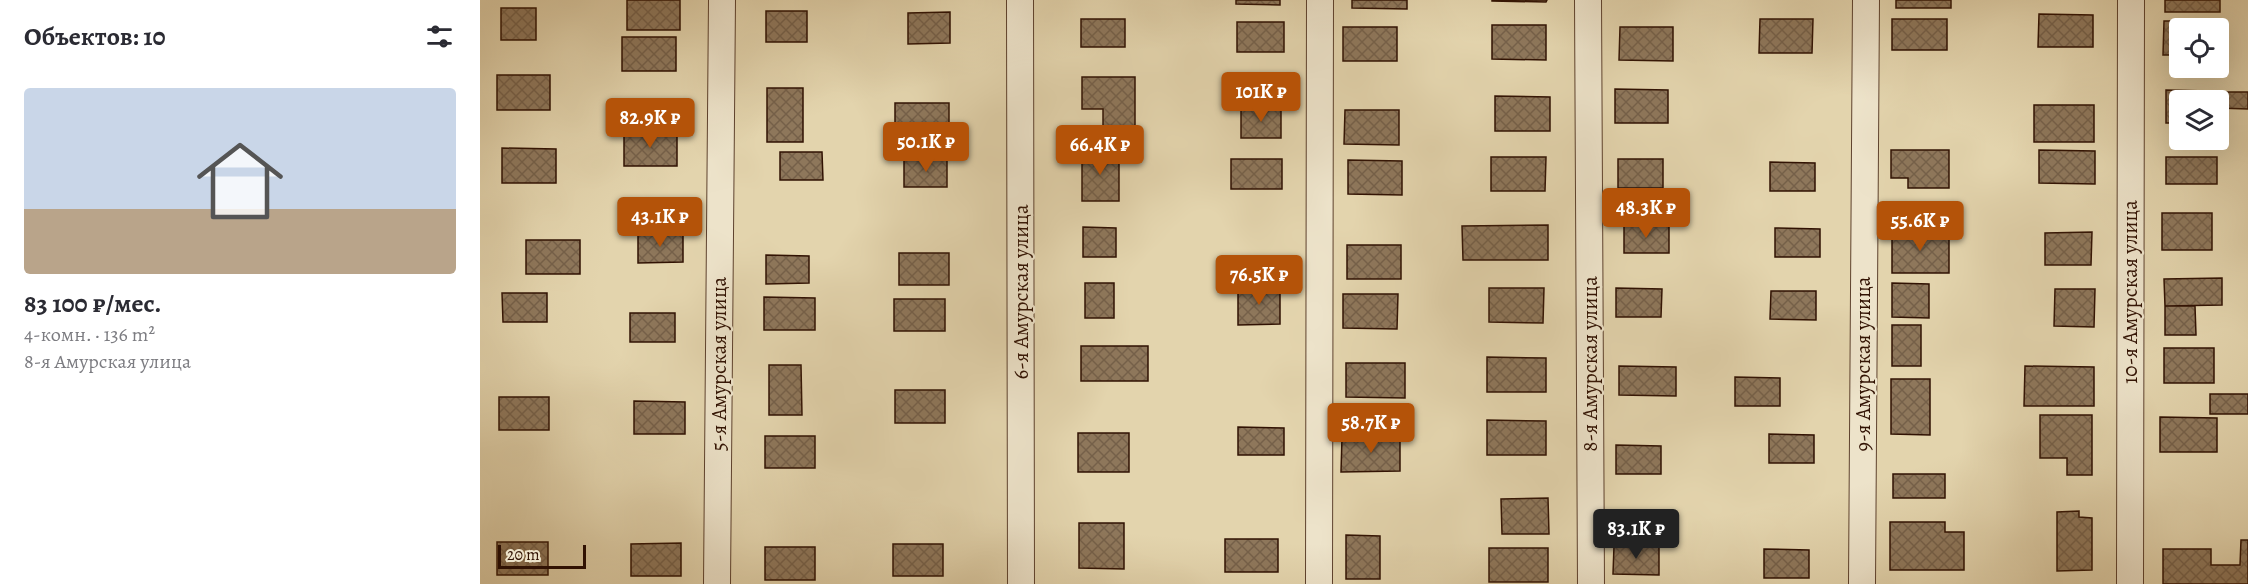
<!DOCTYPE html>
<html lang="ru">
<head>
<meta charset="utf-8">
<style>
  body { margin:0; font-family:Alegreya,serif; background:#f7f7f7; color:#2b2b33; height:100vh; display:flex; flex-direction:column; font-size:22px; white-space:nowrap }
  * { box-sizing:border-box; margin:0 }
  p { font-size:20px; color:#7c7c81 }
  .icon { flex:none; width:33px; height:33px; fill:none; stroke:currentColor; stroke-width:2; stroke-linecap:round; stroke-linejoin:round }
  .map { position:relative; flex:1; overflow:hidden }
  .side { display:flex; flex-direction:column; background:#fff; width:480px }
  .side>* { flex:none }
  .controls { position:absolute; left:1689px; top:18px; display:grid; gap:12px }
  .controls a { display:grid; place-items:center; width:60px; height:60px; border-radius:6px; background:#fff; box-shadow:0 6px 24px #0002; font-size:30px }
  .scale { position:absolute; left:18px; bottom:15px; width:88px; box-sizing:border-box; padding-left:6px; border:3px solid #311203; border-top:0; font-size:16px; line-height:21px; white-space:nowrap; color:#311203; -webkit-text-stroke:4px #ede3ca; paint-order:stroke }
  .price { position:absolute; translate:-50% -51px; padding:0 14px; border-radius:6px; background:#b45309; color:#fff; font-size:20px; line-height:39px; filter:drop-shadow(0 2px 3px #0008) }
  .price::after { content:''; position:absolute; left:50%; top:36px; width:18px; height:14px; margin-left:-9px; background:inherit; clip-path:polygon(0 0,100% 0,50% 100%) }
  .price.selected { background:#222; color:#fff }
  ul { padding:0; list-style:none }
  li { display:grid; align-content:center; gap:12px; height:318px; padding:0 24px }
  li span { display:grid; place-items:center; height:186px; border-radius:6px; color:#555 }
  li>.icon { margin-inline-start:auto }
  span .icon { width:108px; height:108px; fill:#fffc; stroke-width:1 }
  li b { font-size:26px }
  h2 { display:flex; justify-content:space-between; align-items:center; height:72px; padding:0 24px; font-size:26px }
  main { display:flex; flex:1; min-height:0 }
  .map>svg:first-child { display:block }
  .building { fill:url(#building-cross-hatch); stroke:#311203; stroke-width:1.5 }
  .lines { fill:none; stroke-linecap:round; stroke-linejoin:round }
  .minor-casing { stroke:#5e422e; stroke-width:28 }
  .minor { stroke:#ede3ca; stroke-width:26 }
  .labels { text-anchor:middle; stroke-width:4.5; stroke-linejoin:round; paint-order:stroke }
  .street-label { font-size:21px; fill:#311203; stroke:#ede3ca }
</style>
</head>
<body>
<main>
<section class="side">
<h2>Объектов: 10<svg class="icon" aria-label="filters" viewBox="0 0 24 24"><path d="M4 7h16M4 17h16"/><circle cx="9" cy="7" r="2"/><circle cx="15" cy="17" r="2"/></svg></h2>
<ul>
<li><span style="background:linear-gradient(#c9d6e8 65%,#b9a48a 0)"><svg class="icon" aria-label="home" viewBox="0 0 24 24"><path d="M3 11l9-7 9 7M6 9v11h12V9"/></svg></span><div><b>83 100 ₽/мес.</b><p>4-комн. · 136 m²</p><p>8-я Амурская улица</p></div></li>
</ul>
</section>
<div class="map">
<svg width="1768" height="584" viewBox="0 0 1768 584">
  <defs>
    <pattern id="building-cross-hatch" width="8" height="8" patternUnits="userSpaceOnUse" patternTransform="scale(1.5)"><rect width="8" height="8" fill="#8e775b"/><path d="M0 0l8 8M0 8l8-8" fill="none" stroke="#756049"/></pattern>
  </defs>
  <rect width="100%" height="100%" fill="#e3d4ad"/>
  <filter id="stains"><feTurbulence type="fractalNoise" baseFrequency=".00333" numOctaves="4"/><feColorMatrix values="0 0 0 0 .2 0 0 0 0 .09 0 0 0 0 .02 0 0 0 .5 -.17"/></filter>
  <radialGradient id="worn" r=".72"><stop offset=".6" stop-color="#630" stop-opacity="0"/><stop offset="1" stop-color="#630" stop-opacity=".3"/></radialGradient>
  <path class="building" d="M147,0h53v30h-53z
    M756,0h44v5l-44,-1z
    M872,0h55v9l-55,-1z
    M1012,0h55l-1,2 -54,-1z
    M1416,0h55v8h-55z
    M1685,0h55v12h-55z
    M21,8h35v32h-35z
    M286,11h41v31h-41z
    M470,12v31l-42,1v-31z
    M1559,14l54,1v32h-55z
    M601,19h44v28h-44z
    M1280,19h53l-1,34h-53z
    M1412,19h55v31h-55z
    M1684,21h44v7h-28v27h-17z
    M757,22h47v30h-47z
    M1012,25h54v35l-54,-1z
    M863,27h54v34h-54z
    M1140,27h53v34l-54,-1z
    M142,37h54v34h-54z
    M17,75h53v35h-53z
    M602,77h53v50l-32,-1v-17h-21z
    M287,88h36v54h-36z
    M1135,89l53,1v33h-53z
    M1686,90l42,1v9h-28v23h-14z
    M1730,92h38v17l-30,-1v-8h-8z
    M1015,96l55,1v34h-55z
    M415,103h54v35h-54z
    M1554,105h60v37h-60z
    M761,108h40v30h-40z
    M865,110h54v35l-55,-1z
    M144,132h53v34h-53z
    M22,148l54,1v34h-54z
    M1411,150h58v38h-41v-10h-17z
    M1559,150l56,1v33l-56,-1z
    M602,151h37v50h-37z
    M300,152h42l1,28h-43z
    M1011,157h55l-1,34h-54z
    M1686,157h51v27h-51z
    M424,159h43v28h-43z
    M751,159h51v30h-51z
    M1138,159h45v29h-45z
    M868,160l54,1v34l-54,-1z
    M1290,162l45,1v28h-45z
    M1682,213h50v37h-50z
    M1144,224h45v29h-45z
    M1068,225v35h-85l-1,-34z
    M603,227l33,1v29h-33z
    M1295,228l45,1v28h-45z
    M1412,231h57v42h-57z
    M1612,232l-1,33h-46v-32z
    M158,233h45v29l-45,1z
    M46,240h54v34h-54z
    M867,245h54v34h-54z
    M419,253h50v32h-50z
    M286,255l43,1v27l-43,1z
    M1742,278v27l-57,1 -1,-27z
    M605,283h29v35h-29z
    M1412,283l37,1v34l-37,-1z
    M758,288h42v36l-42,1z
    M1009,288h55l-1,35 -54,-1z
    M1136,288l46,1 -1,28h-45z
    M1575,289h40l-1,38 -40,-1z
    M1291,291h45v29l-46,-1z
    M22,293h45v29h-44z
    M863,294h55l-1,35 -54,-1z
    M284,297l51,1v32h-51z
    M414,299h51v32h-51z
    M1685,306h30l1,29h-31z
    M150,313h45v29h-45z
    M1412,325h29v41h-29z
    M601,346h67v35h-67z
    M1684,348h50v35h-50z
    M1007,357l59,1v34h-59z
    M866,363h59v35l-59,-1z
    M289,365h32l1,50h-33z
    M1139,366l57,1v29l-57,-1z
    M1545,366l69,1v39h-70z
    M1255,377l45,1v28h-45z
    M1411,379h39v56l-39,-1z
    M415,390h50v33h-50z
    M1730,394h38v20h-38z
    M19,397h50v33h-50z
    M154,401l51,1v32h-51z
    M1560,415h52v60h-25v-17h-27z
    M1680,417l57,1v34h-57z
    M1007,420l59,1v34h-59z
    M758,427l46,1v27h-46z
    M598,433h51v39h-51z
    M1289,434l45,1v28h-45z
    M285,436h50v32h-50z
    M862,437h58v34l-59,1z
    M1136,445l45,1v28h-45z
    M1413,474h52v24h-52z
    M1068,498l1,36h-47l-1,-35z
    M1599,511v6l13,1v52l-35,1v-59z
    M1410,522h55v10h19v38h-74z
    M599,523h45v46l-45,-1z
    M866,535l34,1v43h-34z
    M745,539h53v33h-53z
    M1761,540h7v44h-85v-35h48v16h29z
    M17,542h51v33h-51z
    M201,543v33h-50v-32z
    M413,544h50v32h-50z
    M1134,546h45v29l-46,-1z
    M285,547h50v33h-50z
    M1009,548h59v34h-59z
    M1284,549l45,1v28h-45z"/>
  <g class="lines">
    <g class="minor-casing">
      <path id="minor" d="M540,0l1,584
        M1108,0l3,584
        M237,584l5,-584
        M839,584l1,-584
        M1382,584l4,-584
        M1650,584l1,-584"/>
    </g>
    <use href="#minor" class="minor"/>
  </g>
  <g class="labels">
    <g class="street-label">
      <text transform="translate(541 292) rotate(-90)" y="7">6-я Амурская улица</text>
      <text transform="translate(1650 292) rotate(-90)" y="7">10-я Амурская улица</text>
      <text transform="translate(239 364) rotate(-90)" y="7">5-я Амурская улица</text>
      <text transform="translate(1110 364) rotate(-90)" y="7">8-я Амурская улица</text>
      <text transform="translate(1383 364) rotate(-90)" y="7">9-я Амурская улица</text>
    </g>
  </g>
  <rect width="100%" height="100%" filter="url(#stains)"/>
  <rect width="100%" height="100%" fill="url(#worn)"/>
</svg>
<div class="controls">
<a><svg class="icon" aria-label="locate" viewBox="0 0 24 24"><circle cx="12" cy="12" r="6"/><path d="M12 2v4M12 18v4M2 12h4M18 12h4"/></svg></a>
<a><svg class="icon" aria-label="layers" viewBox="0 0 24 24"><path d="M12 4l9 5-9 5-9-5zM3 14l9 5 9-5"/></svg></a>
</div>
<div class="scale">20 m</div>
<b class="price" style="left:781px;top:123px">101K ₽</b>
<b class="price" style="left:170px;top:149px">82.9K ₽</b>
<b class="price" style="left:446px;top:173px">50.1K ₽</b>
<b class="price" style="left:620px;top:176px">66.4K ₽</b>
<b class="price" style="left:1166px;top:239px">48.3K ₽</b>
<b class="price" style="left:180px;top:248px">43.1K ₽</b>
<b class="price" style="left:1440px;top:252px">55.6K ₽</b>
<b class="price" style="left:779px;top:306px">76.5K ₽</b>
<b class="price" style="left:891px;top:454px">58.7K ₽</b>
<b class="price selected" style="left:1156px;top:560px">83.1K ₽</b>
</div>
</main>
</body>
</html>
